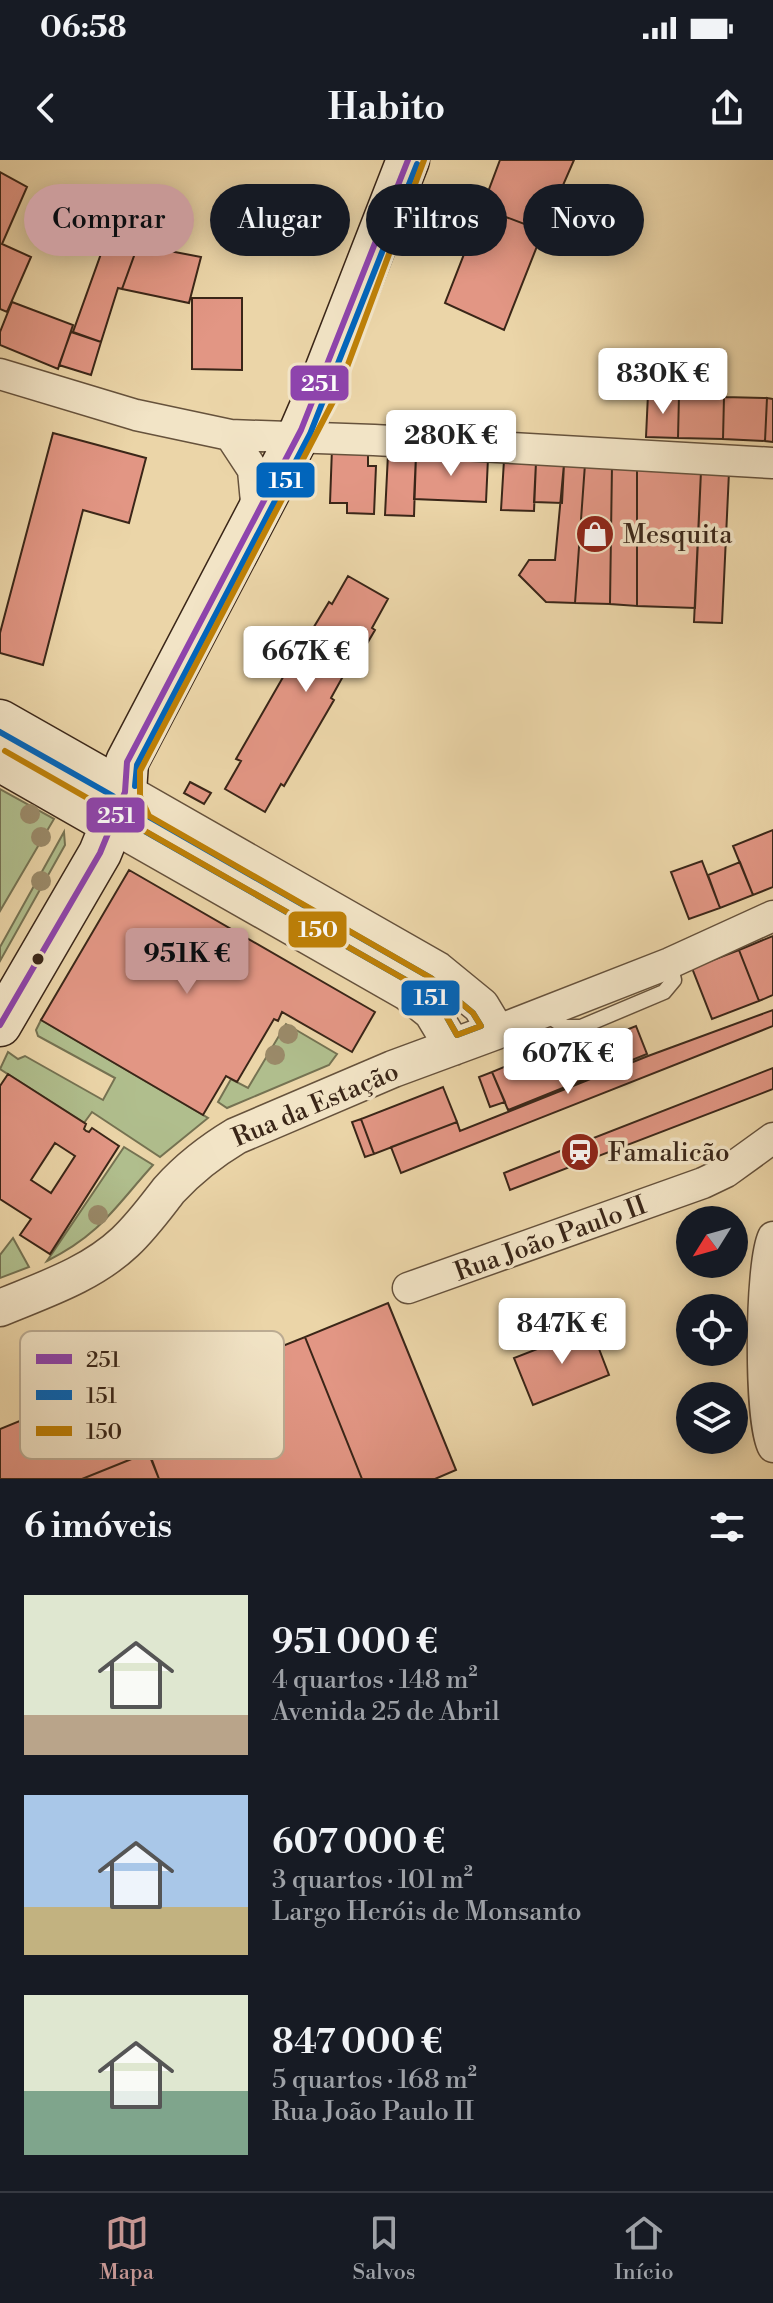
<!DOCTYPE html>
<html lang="pt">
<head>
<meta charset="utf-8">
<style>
  body { margin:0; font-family:"Libre Bodoni",serif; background:#20242c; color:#f1f3f6; height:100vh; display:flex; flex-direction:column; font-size:30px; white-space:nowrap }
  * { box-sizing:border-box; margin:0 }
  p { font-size:26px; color:#9ea1a6 }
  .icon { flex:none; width:44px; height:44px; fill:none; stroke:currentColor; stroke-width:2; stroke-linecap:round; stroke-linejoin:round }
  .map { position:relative; height:1319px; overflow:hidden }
  .sheet { display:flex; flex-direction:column; background:#171b24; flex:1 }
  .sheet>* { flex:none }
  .banner { position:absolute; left:24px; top:24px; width:726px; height:72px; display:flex; gap:16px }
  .needle { width:52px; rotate:233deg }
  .tools { position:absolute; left:676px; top:1046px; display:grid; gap:16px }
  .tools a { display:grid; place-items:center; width:72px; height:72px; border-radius:50%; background:#171b24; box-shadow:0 4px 20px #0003; font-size:40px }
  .price { position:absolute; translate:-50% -68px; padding:0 18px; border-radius:8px; background:#fff; color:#222; font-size:26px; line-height:52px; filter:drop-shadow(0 2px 4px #0008) }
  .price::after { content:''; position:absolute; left:50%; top:48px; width:24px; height:18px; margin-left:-12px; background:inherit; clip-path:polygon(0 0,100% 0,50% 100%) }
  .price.on { background:#c59692; color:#111 }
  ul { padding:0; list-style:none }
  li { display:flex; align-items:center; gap:24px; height:200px; padding:0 24px }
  li span { display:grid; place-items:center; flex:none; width:224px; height:160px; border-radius:0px; color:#555 }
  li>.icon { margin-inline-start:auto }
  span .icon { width:96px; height:96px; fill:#fffc; stroke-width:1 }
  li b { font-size:34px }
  h2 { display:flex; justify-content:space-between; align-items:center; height:96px; padding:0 24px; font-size:34px }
  .pill { padding:0 28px; border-radius:36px; background:#171b24; box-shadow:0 4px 20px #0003; font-size:28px; line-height:72px }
  .pill.on { background:#c59692; color:#111 }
  .status { display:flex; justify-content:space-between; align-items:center; height:56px; padding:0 40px; background:#171b24; direction:ltr }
  .status svg { height:22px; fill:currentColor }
  header { display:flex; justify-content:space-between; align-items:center; height:104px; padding:0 24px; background:#171b24; font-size:36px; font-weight:800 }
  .menu { display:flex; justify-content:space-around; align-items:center; height:112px; border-top:2px solid #363941; background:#171b24; font-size:22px; color:#9ea1a6 }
  .menu a { display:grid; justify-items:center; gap:4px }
  .menu .on { color:#c59692 }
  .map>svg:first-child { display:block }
  .green { fill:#b0be8d; stroke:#757252; stroke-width:2 }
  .building { fill:#e29684; stroke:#3a2618; stroke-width:2; fill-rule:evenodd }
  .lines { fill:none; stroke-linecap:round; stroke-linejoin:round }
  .service-casing { stroke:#66523c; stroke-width:17 }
  .minor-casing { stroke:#66523c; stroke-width:33 }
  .tertiary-casing { stroke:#66523c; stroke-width:39 }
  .secondary-casing { stroke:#3a2618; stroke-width:45 }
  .service { stroke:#f2e4c6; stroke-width:14 }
  .minor { stroke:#f2e4c6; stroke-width:30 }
  .tertiary { stroke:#f2e4c6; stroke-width:36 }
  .secondary { stroke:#f2e4c6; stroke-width:42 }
  .bus-1-casing { stroke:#f2e4c6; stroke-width:12 }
  .bus-2-casing { stroke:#f2e4c6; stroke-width:12 }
  .bus-3-casing { stroke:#f2e4c6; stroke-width:12 }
  .bus-1 { stroke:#8e44ad; stroke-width:6 }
  .bus-2 { stroke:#0065bd; stroke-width:6 }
  .bus-3 { stroke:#be8007; stroke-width:6 }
  .tree { fill:#9a8a69 }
  .bus-dot { fill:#3a2618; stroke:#f2e4c6; stroke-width:3 }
  .labels { text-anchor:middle; stroke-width:7; stroke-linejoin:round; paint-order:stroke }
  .poi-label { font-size:26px; fill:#3a2618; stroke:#f2e4c6; text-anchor:start }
  .street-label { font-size:26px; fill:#3a2618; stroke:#f2e4c6 }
  .key { fill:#f2e4c6; stroke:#bbab92; stroke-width:2 }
  .key-label { font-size:22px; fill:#3a2618 }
  .line-badge { stroke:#f2e4c6; stroke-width:3 }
  .badge-label { font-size:22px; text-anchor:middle; font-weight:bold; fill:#fff }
</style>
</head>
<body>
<div class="status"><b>06:58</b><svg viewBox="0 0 49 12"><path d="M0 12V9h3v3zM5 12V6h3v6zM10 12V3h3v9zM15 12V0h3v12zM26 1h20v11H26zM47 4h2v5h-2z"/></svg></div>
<header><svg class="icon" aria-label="back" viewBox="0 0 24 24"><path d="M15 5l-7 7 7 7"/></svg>Habito<svg class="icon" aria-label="share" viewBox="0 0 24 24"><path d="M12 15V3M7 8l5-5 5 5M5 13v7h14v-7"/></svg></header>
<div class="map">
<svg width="773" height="1319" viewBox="0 0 773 1319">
  <rect width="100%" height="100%" fill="#ebd5a8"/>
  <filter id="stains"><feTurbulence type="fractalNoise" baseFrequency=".0025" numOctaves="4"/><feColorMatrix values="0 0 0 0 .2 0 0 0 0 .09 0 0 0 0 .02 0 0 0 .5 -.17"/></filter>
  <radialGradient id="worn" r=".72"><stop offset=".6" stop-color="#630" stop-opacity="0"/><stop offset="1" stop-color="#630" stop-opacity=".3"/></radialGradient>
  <path class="green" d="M0,629l54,30 -54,92z
    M64,672l1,13 -65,116v-14z
    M41,860l167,98 -48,39 -68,-45 -8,11 -84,-54 8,-17 10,7 7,-3 78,44 12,-22 -77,-42 -2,-6z
    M286,864l51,30 -8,11 -102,43 -9,-6 13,-23 17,9z
    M124,987l29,18c-38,42 -52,69 -106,96z
    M13,1078l16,29 -29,11v-23z"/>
  <path class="building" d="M500,0h74l-31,71 -61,-23z
    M0,12l27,15 -25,57 29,13 -24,55 -7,-3z
    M482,48l61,23 -39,99 -59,-27z
    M107,77l31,8 -16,44 -4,-1 -17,54 -28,-10z
    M138,85l63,12 -12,46 -67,-14z
    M192,138h50v72l-50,-1z
    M12,142l61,23 -15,44 -58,-24v-13z
    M71,172l30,10 -10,33 -32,-10z
    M648,234l31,1 -1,43 -32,-1z
    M679,235l45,2 -1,42 -45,-1z
    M724,237l43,1 -2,43 -42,-2z
    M767,238l6,1v43l-8,-1z
    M53,273l93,25 -17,65 -46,-13 -40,155 -43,-12v-20z
    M332,288l36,2v16h8l-2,48 -27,-1v-10h-17z
    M388,294l28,1 -2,61 -29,-1z
    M416,295l72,3 -2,44 -72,-3z
    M504,300l32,2 -2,49 -33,-1z
    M536,302l28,2 -2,39 -28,-1z
    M564,304h21l-10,139 -29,-1 -27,-27 10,-15h26z
    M585,304l27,1 -2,139 -35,-1z
    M612,305l25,1v140l-27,-2z
    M637,306l64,5 -6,137 -58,-2z
    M701,311l28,1 -7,151 -28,-1z
    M348,416l40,23 -16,29 3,2 -24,41 -4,-2 -16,29 3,2 -50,86 -3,-2 -16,28 -40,-23 16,-28 -5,-2 50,-87 4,3 16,-28 -3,-2 26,-43 3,2z
    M190,622l21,11 -7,11 -20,-11z
    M773,670v57l-20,8 -20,-49z
    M702,701l18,47 -31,11 -18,-47z
    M740,702l13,33 -33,13 -12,-33z
    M129,710l246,142 -23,40 -70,-40 -4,9 -4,-2 -37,63 -11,-6 -23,39 -162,-95z
    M773,776v59l-14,6 -20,-51z
    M739,790l20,51 -47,18 -20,-51z
    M773,850v16l-372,147 -10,-26 66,-25 3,9 188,-75z
    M636,866l11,28 -139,56 -16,-38 65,-27 6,14 16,-7 -1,-3z
    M773,908v21l-263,101 -6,-17z
    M492,912l13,30 -15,5 -11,-30z
    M8,914l78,50 -2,5 2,2 3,1 3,-4 27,18 -69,108 -30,-19 11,-16 -31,-20v-113zM55,983l20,13 -24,37 -20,-13z
    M443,927l14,35 -83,32 -13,-35z
    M361,959l13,35 -9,3 -13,-35z
    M388,1143l68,167 -21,9h-73l-57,-142z
    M591,1168l18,47 -76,30 -19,-47z
    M305,1177l57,142h-203l-29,-72z
    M120,1220l29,72 -67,27h-82v-50z
    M149,1292l10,27h-77z"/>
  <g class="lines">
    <g class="service-casing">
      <path id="service" d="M549,851l4,8 12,8h16l83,-35 10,-12 -4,-17"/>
    </g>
    <g class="minor-casing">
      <path id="minor" d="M0,214l136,41 94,20 144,5 399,23
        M230,275l23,35 4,43
        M496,871l174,-68 103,-47
        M773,1077c-13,28 -14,184 0,210
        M408,1128l295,-105 23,-11 47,-34"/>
    </g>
    <g class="tertiary-casing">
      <path id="tertiary" d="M112,664l295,168 25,20 21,35
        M0,1148c43,-18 90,-33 125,-66 17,-16 30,-34 44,-52 20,-22 42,-39 67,-54l157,-67 103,-38 -15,-25 -44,-36 -312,-178"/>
    </g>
    <g class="secondary-casing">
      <path id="secondary" d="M0,561l125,71
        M0,600l112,64
        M0,865l100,-172 25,-61 2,-30 174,-332 19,-44 88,-226"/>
    </g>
    <use href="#service" class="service"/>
    <use href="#minor" class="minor"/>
    <use href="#tertiary" class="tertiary"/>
    <use href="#secondary" class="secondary"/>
    <g class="bus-1-casing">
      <path id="bus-1" d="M0,865l100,-172 25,-61 2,-30 174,-332 107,-270"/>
    </g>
    <g class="bus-2-casing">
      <path id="bus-2" d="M0,572l113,64
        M135,626l2,-21 173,-331 107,-270
        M130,646l301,172 42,35 8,13 -24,9 -17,-30 -27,-21 -288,-164z"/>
    </g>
    <g class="bus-3-casing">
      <path id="bus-3" d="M5,591l408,233 27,21 17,30 24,-9 -8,-13 -42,-35 -282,-162 -9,-20v-25l197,-377 87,-234"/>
    </g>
    <use href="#bus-1" class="bus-1"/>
    <use href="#bus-2" class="bus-2"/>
    <use href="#bus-3" class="bus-3"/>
  </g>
  <g class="tree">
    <circle cx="30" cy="654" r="10"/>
    <circle cx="41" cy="677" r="10"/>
    <circle cx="41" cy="721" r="10"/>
    <circle cx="288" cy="874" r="10"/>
    <circle cx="275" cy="895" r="10"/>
    <circle cx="98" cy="1055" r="10"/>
  </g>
  <defs>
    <g id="shop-disc" transform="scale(2)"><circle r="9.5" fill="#8f2418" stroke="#f2e4c6"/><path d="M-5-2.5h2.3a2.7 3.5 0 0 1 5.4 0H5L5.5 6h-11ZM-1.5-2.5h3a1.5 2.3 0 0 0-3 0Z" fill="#fff"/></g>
    <g id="station-disc" transform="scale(2)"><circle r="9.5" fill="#8f2418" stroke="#f2e4c6"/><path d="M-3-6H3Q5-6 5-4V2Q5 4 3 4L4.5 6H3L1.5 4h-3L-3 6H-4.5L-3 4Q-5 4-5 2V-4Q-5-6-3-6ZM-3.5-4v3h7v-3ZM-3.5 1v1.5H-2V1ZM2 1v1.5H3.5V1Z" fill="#fff"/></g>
  </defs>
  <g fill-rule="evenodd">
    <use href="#shop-disc" x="595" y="374"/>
    <use href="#station-disc" x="580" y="992"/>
  </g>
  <circle class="bus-dot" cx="38" cy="799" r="7"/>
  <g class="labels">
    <g class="poi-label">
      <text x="623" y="383">Mesquita</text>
      <text x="608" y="1001">Famalicão</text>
    </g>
    <g class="street-label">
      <text transform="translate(315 944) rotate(-23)" y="9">Rua da Estação</text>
      <text transform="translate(550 1078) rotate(-20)" y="9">Rua João Paulo II</text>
    </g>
  </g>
  <rect x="20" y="1171" width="264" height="128" rx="12" class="key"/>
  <rect x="36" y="1194" width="36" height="10" fill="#8e44ad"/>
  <rect x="36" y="1230" width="36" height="10" fill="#0065bd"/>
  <rect x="36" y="1266" width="36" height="10" fill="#be8007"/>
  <g class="key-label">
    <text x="86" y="1207">251</text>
    <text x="86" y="1243">151</text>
    <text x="86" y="1279">150</text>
  </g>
  <g class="line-badge">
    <rect x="289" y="204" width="61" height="38" rx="8" fill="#8e44ad"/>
    <rect x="255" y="301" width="61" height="38" rx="8" fill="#0065bd"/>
    <rect x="85" y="636" width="61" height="38" rx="8" fill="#8e44ad"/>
    <rect x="287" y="750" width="61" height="39" rx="8" fill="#be8007"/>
    <rect x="400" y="819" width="61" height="38" rx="8" fill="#0065bd"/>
  </g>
  <g class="badge-label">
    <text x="320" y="231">251</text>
    <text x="286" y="328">151</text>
    <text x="116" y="663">251</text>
    <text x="318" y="777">150</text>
    <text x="431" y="845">151</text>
  </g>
  <rect width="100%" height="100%" filter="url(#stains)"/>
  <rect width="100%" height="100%" fill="url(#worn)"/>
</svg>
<div class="tools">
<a><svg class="needle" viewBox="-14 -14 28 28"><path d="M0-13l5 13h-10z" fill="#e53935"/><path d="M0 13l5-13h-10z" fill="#9ea1a6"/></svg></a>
<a><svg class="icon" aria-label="locate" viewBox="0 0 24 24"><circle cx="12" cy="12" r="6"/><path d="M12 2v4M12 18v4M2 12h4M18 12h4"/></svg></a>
<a><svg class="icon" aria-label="layers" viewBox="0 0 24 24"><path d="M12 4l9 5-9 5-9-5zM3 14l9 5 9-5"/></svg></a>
</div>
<b class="price" style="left:663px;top:256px">830K €</b>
<b class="price" style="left:451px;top:318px">280K €</b>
<b class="price" style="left:306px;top:534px">667K €</b>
<b class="price on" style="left:187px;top:836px">951K €</b>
<b class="price" style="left:568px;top:936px">607K €</b>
<b class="price" style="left:562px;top:1206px">847K €</b>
<div class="banner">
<a class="pill on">Comprar</a>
<a class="pill">Alugar</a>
<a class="pill">Filtros</a>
<a class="pill">Novo</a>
</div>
</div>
<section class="sheet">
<h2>6 imóveis<svg class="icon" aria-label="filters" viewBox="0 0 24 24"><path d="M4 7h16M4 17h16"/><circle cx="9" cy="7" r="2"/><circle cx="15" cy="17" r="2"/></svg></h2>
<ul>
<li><span style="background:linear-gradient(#dfe7d0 75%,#b9a48a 0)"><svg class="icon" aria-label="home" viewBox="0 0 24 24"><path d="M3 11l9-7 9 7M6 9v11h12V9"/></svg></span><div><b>951 000 €</b><p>4 quartos · 148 m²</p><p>Avenida 25 de Abril</p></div></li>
<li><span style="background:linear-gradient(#a9c7e8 70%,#c2b280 0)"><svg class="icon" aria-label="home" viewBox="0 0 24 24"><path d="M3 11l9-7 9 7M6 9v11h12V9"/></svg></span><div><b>607 000 €</b><p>3 quartos · 101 m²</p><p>Largo Heróis de Monsanto</p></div></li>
<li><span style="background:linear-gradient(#dfe7d0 60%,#7fa58c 0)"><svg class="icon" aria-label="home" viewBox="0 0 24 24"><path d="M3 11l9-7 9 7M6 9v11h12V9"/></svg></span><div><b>847 000 €</b><p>5 quartos · 168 m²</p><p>Rua João Paulo II</p></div></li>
</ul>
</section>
<nav class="menu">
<a class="on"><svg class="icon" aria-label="map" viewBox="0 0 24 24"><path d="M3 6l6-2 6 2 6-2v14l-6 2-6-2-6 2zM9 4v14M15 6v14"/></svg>Mapa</a>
<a><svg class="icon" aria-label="saved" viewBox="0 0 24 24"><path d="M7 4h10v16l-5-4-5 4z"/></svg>Salvos</a>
<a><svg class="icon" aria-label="home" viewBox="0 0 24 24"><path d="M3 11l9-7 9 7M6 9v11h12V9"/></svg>Início</a>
</nav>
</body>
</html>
